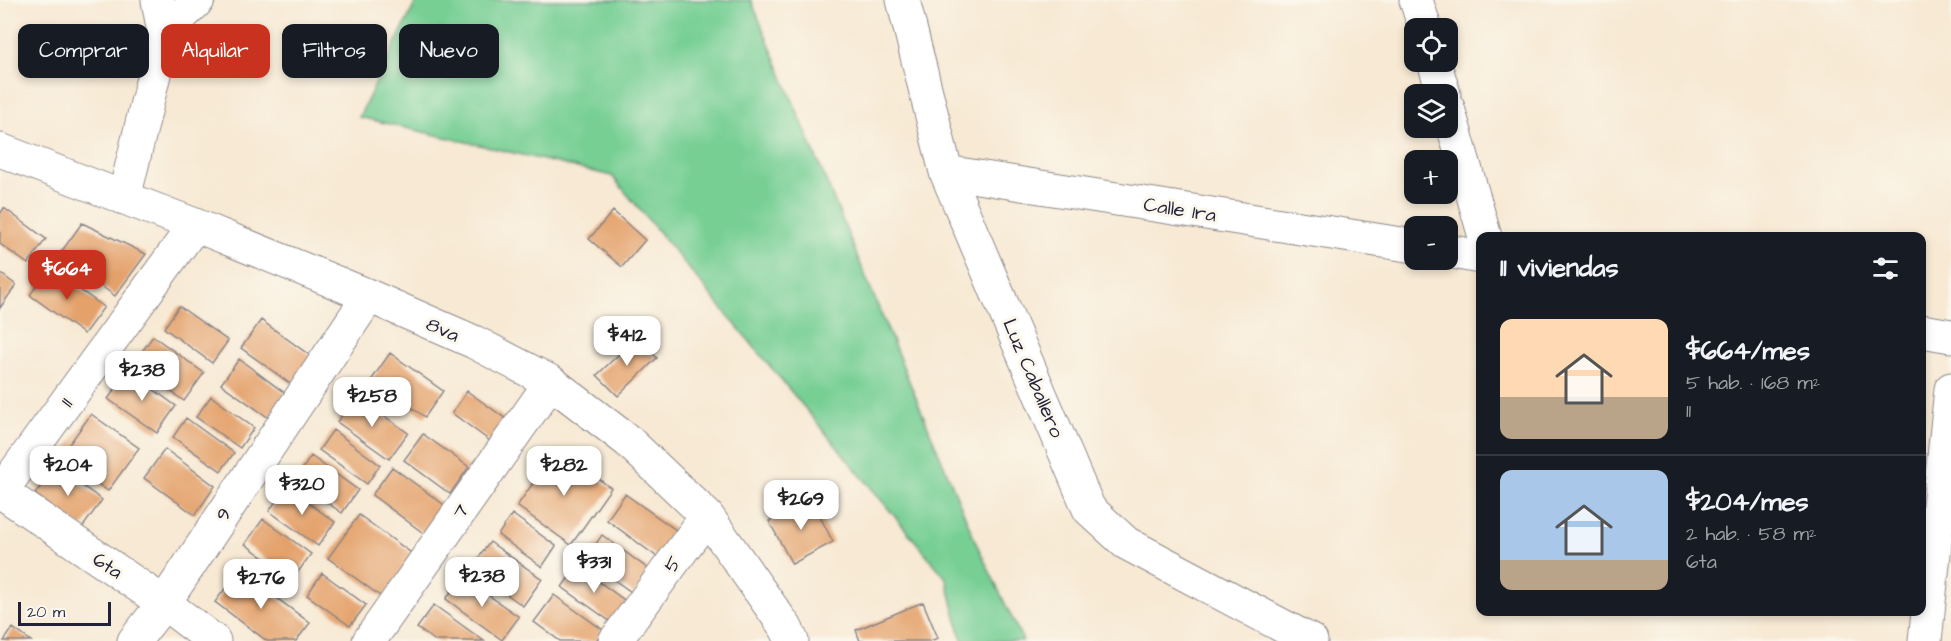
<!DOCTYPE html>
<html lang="es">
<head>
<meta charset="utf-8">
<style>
  body { margin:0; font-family:"Architects Daughter",sans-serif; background:#20242c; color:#f1f3f6; height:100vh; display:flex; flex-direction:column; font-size:22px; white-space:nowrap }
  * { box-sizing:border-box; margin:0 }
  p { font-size:20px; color:#9ea1a6 }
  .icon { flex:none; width:33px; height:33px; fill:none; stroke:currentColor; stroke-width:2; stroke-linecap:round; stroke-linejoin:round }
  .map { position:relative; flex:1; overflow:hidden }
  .side { position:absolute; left:1476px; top:232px; width:450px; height:384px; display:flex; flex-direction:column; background:#171b24; border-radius:12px; box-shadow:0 3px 9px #0003 }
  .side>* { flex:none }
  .banner { position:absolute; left:18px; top:24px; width:570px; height:54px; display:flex; gap:12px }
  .tools { position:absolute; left:1404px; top:18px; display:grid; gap:12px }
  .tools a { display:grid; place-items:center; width:54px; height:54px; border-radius:12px; background:#171b24; box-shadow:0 3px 9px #0003; font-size:30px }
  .scale { position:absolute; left:18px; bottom:15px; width:93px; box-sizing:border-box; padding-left:6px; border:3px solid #22223b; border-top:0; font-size:16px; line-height:21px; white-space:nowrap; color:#22223b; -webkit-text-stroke:4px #fbf7ec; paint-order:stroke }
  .price { position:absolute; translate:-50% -51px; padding:0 14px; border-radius:12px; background:#fff; color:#222; font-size:20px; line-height:39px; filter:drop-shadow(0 2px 3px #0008) }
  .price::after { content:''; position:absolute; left:50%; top:36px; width:18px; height:14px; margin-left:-9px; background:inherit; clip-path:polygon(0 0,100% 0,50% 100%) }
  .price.selected { background:#c8321e; color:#fff }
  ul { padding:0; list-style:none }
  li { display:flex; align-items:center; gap:18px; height:150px; padding:0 24px }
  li+li { border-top:2px solid #363941 }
  li span { display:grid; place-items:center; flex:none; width:168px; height:120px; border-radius:12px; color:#555 }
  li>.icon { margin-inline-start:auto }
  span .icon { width:72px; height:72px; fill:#fffc; stroke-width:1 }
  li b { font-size:26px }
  h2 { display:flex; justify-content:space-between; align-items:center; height:72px; padding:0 24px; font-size:26px }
  .chip { padding:0 21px; border-radius:12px; background:#171b24; box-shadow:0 3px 9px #0003; font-size:21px; line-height:54px }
  .chip.selected { background:#c8321e; color:#fff }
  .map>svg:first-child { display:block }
  .green { fill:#77cf94; stroke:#4c7868; stroke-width:1.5 }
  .building { fill:#e4a16b }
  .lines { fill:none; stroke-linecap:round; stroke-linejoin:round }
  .minor-casing { stroke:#8c8687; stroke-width:35 }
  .minor { stroke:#fff; stroke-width:33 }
  .labels { text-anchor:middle; stroke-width:6; stroke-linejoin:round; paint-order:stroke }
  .street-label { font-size:20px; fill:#22223b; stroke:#fbf7ec }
</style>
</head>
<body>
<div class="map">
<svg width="1951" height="641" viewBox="0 0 1951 641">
  <rect width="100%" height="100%" fill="#fbf7ec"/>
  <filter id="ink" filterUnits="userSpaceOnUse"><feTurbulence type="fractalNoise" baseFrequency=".0167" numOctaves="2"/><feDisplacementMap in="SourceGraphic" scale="12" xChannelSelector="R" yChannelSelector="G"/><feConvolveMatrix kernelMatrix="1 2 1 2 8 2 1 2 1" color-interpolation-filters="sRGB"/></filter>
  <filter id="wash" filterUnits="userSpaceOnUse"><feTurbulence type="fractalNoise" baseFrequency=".008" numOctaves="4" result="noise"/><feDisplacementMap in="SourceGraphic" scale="24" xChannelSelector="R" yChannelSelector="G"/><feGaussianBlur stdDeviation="1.35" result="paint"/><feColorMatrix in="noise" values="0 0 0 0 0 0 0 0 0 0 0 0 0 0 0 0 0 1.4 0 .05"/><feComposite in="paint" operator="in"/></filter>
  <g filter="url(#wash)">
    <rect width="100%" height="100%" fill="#f7e9d3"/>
    <path class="green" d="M417,0h334l226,545 46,96h-61l-16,-63 -334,-402 -253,-59z"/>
    <g id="blocks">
      <path class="building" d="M4,208l42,31 -18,25 -28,-20v-30z
        M613,211l32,29 -23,27 -33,-28z
        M82,223l64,31 -31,42 -56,-41z
        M49,268l55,39 -20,27 -54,-39z
        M0,273l16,12 -16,23z
        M179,306l49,35 -16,22 -48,-35z
        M261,320l51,37 -20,28 -51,-37z
        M153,336l51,37 -20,28 -51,-37z
        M637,337l20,21 -39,38 -21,-21z
        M390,353l53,38 -18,26 -53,-38z
        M239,359l47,35 -17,24 -48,-34z
        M128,371l48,35 -19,27 -49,-34z
        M467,391l42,30 -15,23 -42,-31z
        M211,396l43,32 -14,20 -44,-31z
        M356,396l52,37 -19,26 -52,-37z
        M91,414l48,34 -31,43 -48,-34z
        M186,418l48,35 -13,18 -48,-34z
        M333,430l47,35 -13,19 -48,-34z
        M423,434l46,33 -19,27 -46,-34z
        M165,449l50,37 -20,29 -51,-37z
        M557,449l54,39 -40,57 -54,-39z
        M311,456l47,34 -16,23 -47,-33z
        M55,466l47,34 -20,28 -47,-34z
        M392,467l55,40 -21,28 -54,-40z
        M286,487l49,35 -17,24 -49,-35z
        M625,494l55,39 -20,26 -53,-39z
        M811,499l22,43 -41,22 -23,-43z
        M512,514l44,32 -14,21 -44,-32z
        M359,515l55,40 -31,43 -55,-40z
        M263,519l48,35 -18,25 -48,-35z
        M602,535l49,36 -17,23 -49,-35z
        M490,542l52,37 -19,27 -52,-38z
        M577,566l50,36 -16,20 -49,-35z
        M239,570l71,53 -14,18h-29l-52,-39z
        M322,573l44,32 -16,21 -43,-31z
        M462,576l57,41 -17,23 -56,-41z
        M554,595l49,35 -7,11h-36l-26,-19z
        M923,602l15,36 -8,3h-70l-4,-11z
        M434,605l50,36h-48l-19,-13z
        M13,628l18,13h-27z"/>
    </g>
  </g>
  <g filter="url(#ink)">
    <use href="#blocks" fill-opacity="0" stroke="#8c8687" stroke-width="1.5"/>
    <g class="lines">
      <g class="minor-casing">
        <path id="minor" d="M903,0l43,172 143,337 37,34 185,98
          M1416,0l9,28
          M164,33l34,-33
          M1434,62l10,32
          M1448,108l37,129
          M0,150l195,75 174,71 105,46 77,40 77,59 79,75 79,112 6,13
          M946,172l468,74
          M124,198l40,-165 -6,-33
          M1448,251l32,6
          M1922,331l29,5
          M0,491l164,112 50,38
          M0,493l195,-268
          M134,641l30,-38 205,-307
          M369,641l182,-259
          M615,641l92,-125
          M1925,641l26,-252"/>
      </g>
      <use href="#minor" class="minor"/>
    </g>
  </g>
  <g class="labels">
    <g class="street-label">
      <text transform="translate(1180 209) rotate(9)" y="7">Calle 1ra</text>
      <text transform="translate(443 329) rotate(24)" y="7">8va</text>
      <text transform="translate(1034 378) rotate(67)" y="7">Luz Caballero</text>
      <text transform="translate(66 402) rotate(-54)" y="7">11</text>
      <text transform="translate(460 511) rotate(-55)" y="7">7</text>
      <text transform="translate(223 514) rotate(-56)" y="7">9</text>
      <text transform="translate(672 564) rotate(-54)" y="7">5</text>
      <text transform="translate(108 565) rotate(34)" y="7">6ta</text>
    </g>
  </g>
</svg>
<div class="tools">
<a><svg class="icon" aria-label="locate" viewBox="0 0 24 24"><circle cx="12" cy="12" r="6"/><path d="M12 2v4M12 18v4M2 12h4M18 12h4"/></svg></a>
<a><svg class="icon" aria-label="layers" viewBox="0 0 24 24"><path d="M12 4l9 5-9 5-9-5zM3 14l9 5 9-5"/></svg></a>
<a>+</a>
<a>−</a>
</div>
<div class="scale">20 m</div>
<b class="price selected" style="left:67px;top:301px">$664</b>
<b class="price" style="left:627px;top:367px">$412</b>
<b class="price" style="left:142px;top:402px">$238</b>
<b class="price" style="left:372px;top:428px">$258</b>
<b class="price" style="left:68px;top:497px">$204</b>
<b class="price" style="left:564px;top:497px">$282</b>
<b class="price" style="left:302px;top:516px">$320</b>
<b class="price" style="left:801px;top:531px">$269</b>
<b class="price" style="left:594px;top:594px">$331</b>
<b class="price" style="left:482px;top:608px">$238</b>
<b class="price" style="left:261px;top:610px">$276</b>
<div class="banner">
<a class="chip">Comprar</a>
<a class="chip selected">Alquilar</a>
<a class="chip">Filtros</a>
<a class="chip">Nuevo</a>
</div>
<section class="side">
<h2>11 viviendas<svg class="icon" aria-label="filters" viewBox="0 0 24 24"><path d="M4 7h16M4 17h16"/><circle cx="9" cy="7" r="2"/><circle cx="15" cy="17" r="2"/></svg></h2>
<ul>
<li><span style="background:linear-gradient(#ffd9b3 65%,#b9a48a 0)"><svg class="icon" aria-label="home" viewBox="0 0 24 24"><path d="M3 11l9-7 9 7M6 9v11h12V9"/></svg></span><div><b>$664/mes</b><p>5 hab. · 168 m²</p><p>11</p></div></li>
<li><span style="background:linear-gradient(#a9c7e8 75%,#b9a48a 0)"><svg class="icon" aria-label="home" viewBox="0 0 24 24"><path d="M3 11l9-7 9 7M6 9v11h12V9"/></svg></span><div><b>$204/mes</b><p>2 hab. · 58 m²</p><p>6ta</p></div></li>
</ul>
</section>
</div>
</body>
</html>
